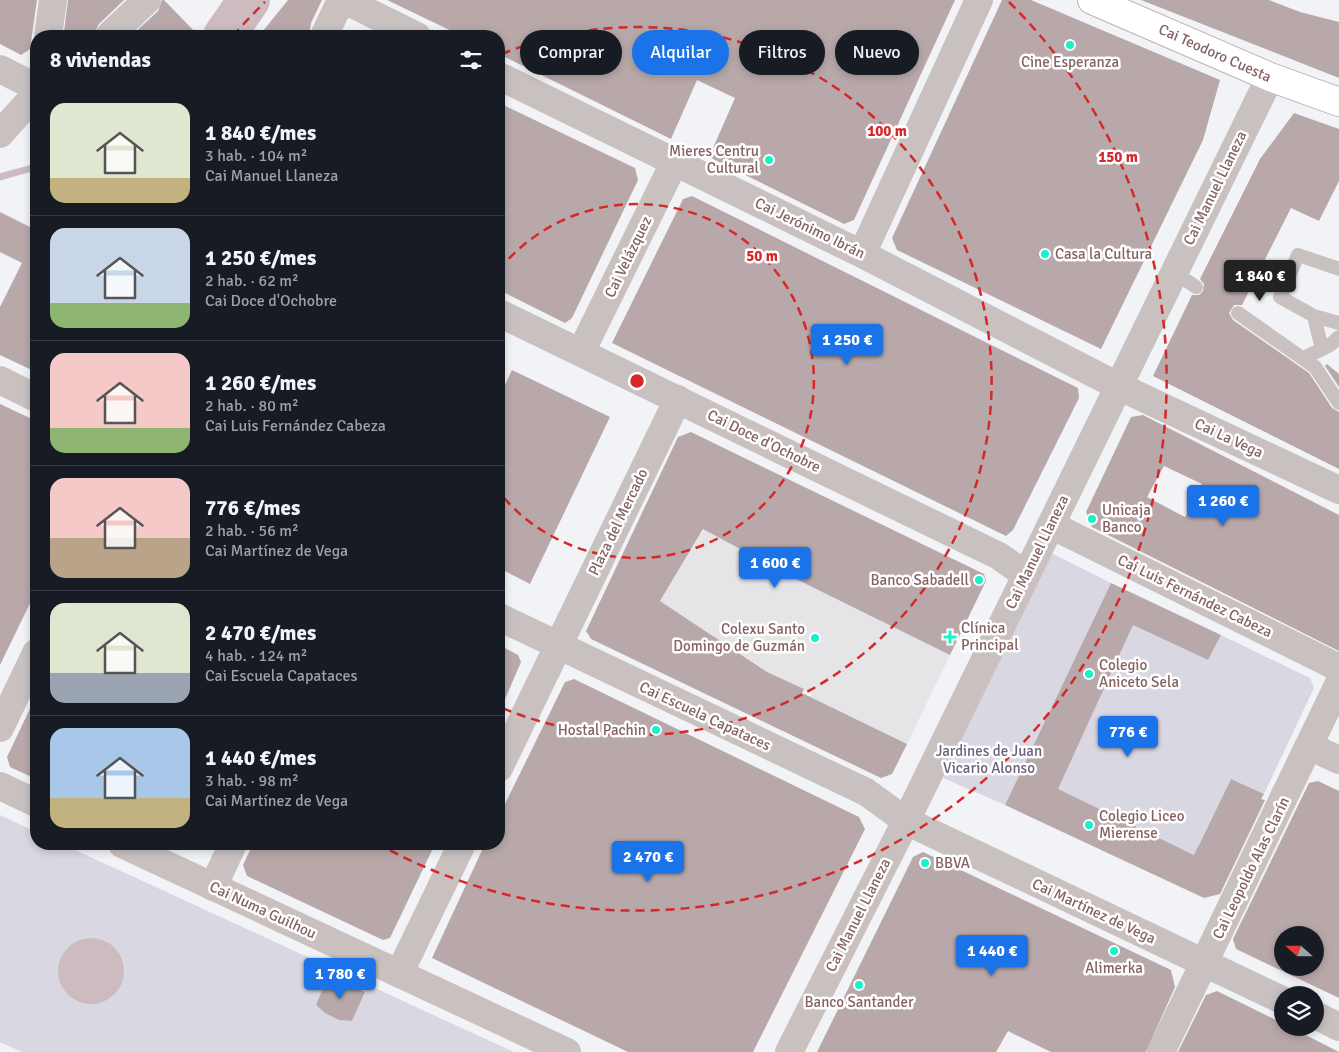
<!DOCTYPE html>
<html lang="es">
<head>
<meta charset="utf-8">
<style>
  body { margin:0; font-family:Signika,sans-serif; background:#242831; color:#f1f3f6; height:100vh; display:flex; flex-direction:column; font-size:19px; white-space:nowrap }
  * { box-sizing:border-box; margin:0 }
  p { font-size:16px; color:#9ea1a6 }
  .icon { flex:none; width:28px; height:28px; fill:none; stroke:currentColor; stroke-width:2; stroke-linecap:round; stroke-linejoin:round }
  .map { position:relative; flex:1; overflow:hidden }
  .drawer { position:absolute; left:30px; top:30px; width:475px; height:820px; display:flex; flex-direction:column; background:#171b24; border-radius:20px; box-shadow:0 2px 8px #0003 }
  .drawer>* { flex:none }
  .hud { position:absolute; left:520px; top:30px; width:475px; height:45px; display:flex; gap:10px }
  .needle { width:32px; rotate:291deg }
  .controls { position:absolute; left:1274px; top:926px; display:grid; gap:10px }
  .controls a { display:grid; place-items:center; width:50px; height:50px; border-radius:50%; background:#171b24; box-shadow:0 2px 8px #0003; font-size:25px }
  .price { position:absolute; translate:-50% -42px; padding:0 11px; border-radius:5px; background:#1a73e8; color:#fff; font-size:16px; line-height:32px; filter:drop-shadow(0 1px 2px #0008) }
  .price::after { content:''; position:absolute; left:50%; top:30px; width:15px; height:11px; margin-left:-8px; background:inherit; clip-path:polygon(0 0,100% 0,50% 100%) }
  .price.selected { background:#222; color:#fff }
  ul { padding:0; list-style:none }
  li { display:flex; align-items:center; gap:15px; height:125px; padding:0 20px }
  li+li { border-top:1px solid #363941 }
  li span { display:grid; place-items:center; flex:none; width:140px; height:100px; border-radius:15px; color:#555 }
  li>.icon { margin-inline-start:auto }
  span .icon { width:60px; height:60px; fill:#fffc; stroke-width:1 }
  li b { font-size:21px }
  h2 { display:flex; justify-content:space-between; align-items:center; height:60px; padding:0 20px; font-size:21px }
  .chip { padding:0 18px; border-radius:22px; background:#171b24; box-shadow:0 2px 8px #0003; font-size:18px; line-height:45px }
  .chip.selected { background:#1a73e8; color:#fff }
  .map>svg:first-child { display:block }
  .built { fill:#e5e4e6 }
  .green { fill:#d9d7e2; fill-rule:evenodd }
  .water { fill:#cdbbbf }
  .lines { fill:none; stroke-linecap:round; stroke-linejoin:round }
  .stream { stroke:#cdbbbf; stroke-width:7 }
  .river { stroke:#cdbbbf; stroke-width:42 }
  .building { fill:#b8a8a9; fill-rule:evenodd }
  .secondary-casing { stroke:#beb2b2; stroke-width:30 }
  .lane { stroke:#c9c0c0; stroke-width:14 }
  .street { stroke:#c9c0c0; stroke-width:28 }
  .secondary { stroke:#fff; stroke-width:28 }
  .ring { fill:none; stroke:#d62828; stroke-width:2.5; stroke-dasharray:9 6 }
  .poi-dot { fill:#14f3c9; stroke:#fff; stroke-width:2 }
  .labels { text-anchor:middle; stroke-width:5; stroke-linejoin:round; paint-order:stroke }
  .street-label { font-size:15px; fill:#866262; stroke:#fff }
  .poi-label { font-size:15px; fill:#866262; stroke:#fff; text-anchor:start }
  .park-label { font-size:15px; fill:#6b617c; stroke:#fff }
  .centre { fill:#d62828; stroke:#fff; stroke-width:2.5 }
  .ring-label { font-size:15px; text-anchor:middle; font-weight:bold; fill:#d62828; stroke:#fff; stroke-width:5; stroke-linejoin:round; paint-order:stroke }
</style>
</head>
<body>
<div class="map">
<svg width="1339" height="1052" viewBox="0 0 1339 1052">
  <rect width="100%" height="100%" fill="#f2f3f6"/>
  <path class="built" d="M704,529l98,53 148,73 -43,89 -97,-47 2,-4 -45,-21 -107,-71z"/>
  <path class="green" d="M1051,553l60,30 -106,222 -62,-27z
    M1123,620l85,40 13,-25 89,43 4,10 -50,106 -33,-15 -32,65 2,14 -144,-68z
    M0,815l36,17v12h26l452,208h-492l-22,-10zM89,938l18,4 -35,2zM328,976l37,16 -13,29c-15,-1 -25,-6 -36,-16z"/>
  <path class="water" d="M58 971a33 33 0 1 1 66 0a33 33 0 1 1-66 0Z"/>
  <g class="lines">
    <path class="stream" d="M0,177l36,-10"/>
    <path class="river" d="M224,36l25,-36"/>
  </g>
  <path class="building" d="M0,0h37l-7,49 -9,6 -21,-11z
    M68,0h56l-26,25 -4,11 -30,-4z
    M162,0h2l35,36h-68l27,-25z
    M288,0h34l-11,23 -2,13h-50z
    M387,0h568l-101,220 -10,4 -135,-67 26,-59 -38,-18 -26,59 -172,-85v-18h-37z
    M1002,0h29l189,80 -17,60 -102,209 -204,-99 -5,-12z
    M1141,0h128l31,12 39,10v56z
    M499,103l136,65 3,12 -66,138 -7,5 -66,-33z
    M1294,113l45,16v52l-20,40 -28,-13 -49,97h-8l-5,8 4,7 76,53 23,35 7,4v57l-186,-93 39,-81h7l4,-4 1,-7 -4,-5 60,-120z
    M692,196l386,192 1,10 -66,132 -7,6 -394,-193 71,-144z
    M0,212l36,18v142l-36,-17v-48l22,-44 -22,-11z
    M1327,364l12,10v13l-14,-21z
    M512,370l98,47 -80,167 -31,-16v-171z
    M0,404l36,17v170l-36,74z
    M1143,415l196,100v136l-247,-124 -6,-15 45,-95zM1164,466l38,18 -17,33 -38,-20z
    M691,432l293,142 2,7 -36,74 -148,-73 -99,-53 -43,72 107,71 37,17 -2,4 105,51 -15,30 -11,4 -290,-139 -5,-8 92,-194z
    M1111,583l110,52 -13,25 -75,-35 -75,164 136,66 37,-76 33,15 -3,5 4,1 -45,94 -16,4 -199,-93z
    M499,645l19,10 3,7 -22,51z
    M574,679l285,138 6,12 -112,223h-125l-196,-94 53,-114h14v-28l66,-134z
    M36,696v83l-26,-12 -3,-10z
    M1318,781l21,10v207l-103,-49 -3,-10 76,-156zM1282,935h33v33h-33z
    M253,844h182l-45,94 -7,2 -136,-64 -4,-11z
    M923,852l248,118 4,17 -29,65h-95l-43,-21 -12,21h-179l96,-195z
    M328,976l37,16 -13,29 -13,-1 -14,-7 -9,-8z
    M1217,991l65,32v5h10l47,24h-161l28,-57z"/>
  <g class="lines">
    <g class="secondary-casing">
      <path id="secondary" d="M1092,0l178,77 69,25"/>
    </g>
    <path class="lane" d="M1339,269l-41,-14 -18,42 34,19 25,7
      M1174,272l22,15
      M1238,313l77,54 24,36
      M1314,316l8,33
      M1304,358l26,-13 9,-8"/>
    <path class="street" d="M348,2l69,34
      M48,36l5,-36
      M109,36l38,-36
      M324,36l17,-36
      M0,69l36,18
      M499,76l363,178 256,132 221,104
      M0,134l36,-40
      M862,254l117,-254
      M499,313l500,243 27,19
      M581,352l94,-191
      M0,380l36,18
      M1051,525l288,143
      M499,617l367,175 40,29 376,179
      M0,728l36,-75
      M1309,746l30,14
      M499,768l179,-369
      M0,786l36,17
      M122,844l445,208
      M213,887l20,-43
      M399,974l63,-130
      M1315,1015l24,12
      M789,1052l117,-231 364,-744
      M1161,1052l178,-369"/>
    <use href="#secondary" class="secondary"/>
  </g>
  <g class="ring">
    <path d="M499 270A177 177 0 1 1 499 492"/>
    <path d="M502 54A354 354 0 1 1 502 708"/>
    <path d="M233 36A531 531 0 0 1 265 2M1009 2A531 531 0 0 1 380 845"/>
  </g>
  <g class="poi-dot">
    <circle cx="1070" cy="45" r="5"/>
    <circle cx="769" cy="160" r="5"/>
    <circle cx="1045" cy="254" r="5"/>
    <circle cx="1092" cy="519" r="5"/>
    <circle cx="979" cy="580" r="5"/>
    <path d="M947.5 629.5h5v5h5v5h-5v5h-5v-5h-5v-5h5z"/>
    <circle cx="815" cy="638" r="5"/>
    <circle cx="1089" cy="674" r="5"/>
    <circle cx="656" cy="730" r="5"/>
    <circle cx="1089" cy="825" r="5"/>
    <circle cx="925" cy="863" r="5"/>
    <circle cx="1114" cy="951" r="5"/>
    <circle cx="859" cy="985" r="5"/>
  </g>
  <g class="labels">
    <g class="street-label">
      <text transform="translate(1215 53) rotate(24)" y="5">Cai Teodoro Cuesta</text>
      <text transform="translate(1215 188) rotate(-64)" y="5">Cai Manuel Llaneza</text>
      <text transform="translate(810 228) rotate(26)" y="5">Cai Jerónimo Ibrán</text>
      <text transform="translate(628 257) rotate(-64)" y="5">Cai Velázquez</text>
      <text transform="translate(1229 438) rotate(25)" y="5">Cai La Vega</text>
      <text transform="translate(764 441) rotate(26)" y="5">Cai Doce d'Ochobre</text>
      <text transform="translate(618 522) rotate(-64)" y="5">Plaza del Mercado</text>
      <text transform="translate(1037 552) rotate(-64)" y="5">Cai Manuel Llaneza</text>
      <text transform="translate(1195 596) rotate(26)" y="5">Cai Luis Fernández Cabeza</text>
      <text transform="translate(705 716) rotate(25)" y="5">Cai Escuela Capataces</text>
      <text transform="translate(1251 868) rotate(-64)" y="5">Cai Leopoldo Alas Clarín</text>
      <text transform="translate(263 910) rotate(25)" y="5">Cai Numa Guilhou</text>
      <text transform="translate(1094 911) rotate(25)" y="5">Cai Martínez de Vega</text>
      <text transform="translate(858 915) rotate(-63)" y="5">Cai Manuel Llaneza</text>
    </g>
    <g class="poi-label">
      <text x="1070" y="67" text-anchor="middle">Cine Esperanza</text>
      <text x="759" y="156" text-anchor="end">Mieres Centru<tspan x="759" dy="17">Cultural</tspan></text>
      <text x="1055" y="259">Casa la Cultura</text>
      <text x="1102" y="515">Unicaja<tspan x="1102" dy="17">Banco</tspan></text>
      <text x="969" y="585" text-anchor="end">Banco Sabadell</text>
      <text x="961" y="633">Clínica<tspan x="961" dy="17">Principal</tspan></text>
      <text x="805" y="634" text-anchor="end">Colexu Santo<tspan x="805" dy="17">Domingo de Guzmán</tspan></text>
      <text x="1099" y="670">Colegio<tspan x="1099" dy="17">Aniceto Sela</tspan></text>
      <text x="646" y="735" text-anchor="end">Hostal Pachin</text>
      <text x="1099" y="821">Colegio Liceo<tspan x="1099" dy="17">Mierense</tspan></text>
      <text x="935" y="868">BBVA</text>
      <text x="1114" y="973" text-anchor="middle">Alimerka</text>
      <text x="859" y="1007" text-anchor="middle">Banco Santander</text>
    </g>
    <g class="park-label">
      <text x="989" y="756">Jardines de Juan<tspan x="989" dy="17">Vicario Alonso</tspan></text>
    </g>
  </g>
  <circle cx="637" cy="381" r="8" class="centre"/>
  <g class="ring-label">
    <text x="887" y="136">100 m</text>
    <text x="1118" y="162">150 m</text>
    <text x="762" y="261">50 m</text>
  </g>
</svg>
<div class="controls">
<a><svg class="needle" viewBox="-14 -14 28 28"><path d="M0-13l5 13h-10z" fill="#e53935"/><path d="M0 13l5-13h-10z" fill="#9ea1a6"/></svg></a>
<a><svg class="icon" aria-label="layers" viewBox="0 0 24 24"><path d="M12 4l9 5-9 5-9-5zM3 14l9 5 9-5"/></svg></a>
</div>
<b class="price selected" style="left:1260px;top:302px">1 840 €</b>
<b class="price" style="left:847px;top:366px">1 250 €</b>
<b class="price" style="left:1223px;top:527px">1 260 €</b>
<b class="price" style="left:775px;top:589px">1 600 €</b>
<b class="price" style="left:1128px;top:758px">776 €</b>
<b class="price" style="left:648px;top:883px">2 470 €</b>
<b class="price" style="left:992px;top:977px">1 440 €</b>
<b class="price" style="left:340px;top:1000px">1 780 €</b>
<div class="hud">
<a class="chip">Comprar</a>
<a class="chip selected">Alquilar</a>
<a class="chip">Filtros</a>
<a class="chip">Nuevo</a>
</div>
<section class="drawer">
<h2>8 viviendas<svg class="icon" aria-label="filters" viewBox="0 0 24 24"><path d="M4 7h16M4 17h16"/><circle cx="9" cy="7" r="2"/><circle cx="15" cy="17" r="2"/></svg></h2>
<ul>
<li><span style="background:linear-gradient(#dfe7d0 75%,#c2b280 0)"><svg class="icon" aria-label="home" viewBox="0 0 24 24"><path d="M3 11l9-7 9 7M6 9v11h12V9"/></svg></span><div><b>1 840 €/mes</b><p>3 hab. · 104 m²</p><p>Cai Manuel Llaneza</p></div></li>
<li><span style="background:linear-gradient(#c9d6e8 75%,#8fb573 0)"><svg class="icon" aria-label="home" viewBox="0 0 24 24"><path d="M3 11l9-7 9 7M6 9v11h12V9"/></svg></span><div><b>1 250 €/mes</b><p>2 hab. · 62 m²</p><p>Cai Doce d'Ochobre</p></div></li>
<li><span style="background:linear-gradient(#f6c9c9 75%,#8fb573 0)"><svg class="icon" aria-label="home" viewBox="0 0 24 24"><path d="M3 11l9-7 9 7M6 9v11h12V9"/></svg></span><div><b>1 260 €/mes</b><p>2 hab. · 80 m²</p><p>Cai Luis Fernández Cabeza</p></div></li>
<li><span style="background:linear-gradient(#f6c9c9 60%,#b9a48a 0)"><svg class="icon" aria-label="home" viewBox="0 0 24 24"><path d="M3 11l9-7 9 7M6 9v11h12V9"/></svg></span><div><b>776 €/mes</b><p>2 hab. · 56 m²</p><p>Cai Martínez de Vega</p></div></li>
<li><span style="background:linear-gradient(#dfe7d0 70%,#9aa5b1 0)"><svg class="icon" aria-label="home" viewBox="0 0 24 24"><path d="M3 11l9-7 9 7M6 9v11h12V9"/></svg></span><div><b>2 470 €/mes</b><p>4 hab. · 124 m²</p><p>Cai Escuela Capataces</p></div></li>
<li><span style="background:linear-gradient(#a9c7e8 70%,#c2b280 0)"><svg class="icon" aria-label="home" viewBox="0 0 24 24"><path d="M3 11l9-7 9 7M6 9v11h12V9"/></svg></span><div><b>1 440 €/mes</b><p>3 hab. · 98 m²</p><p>Cai Martínez de Vega</p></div></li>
</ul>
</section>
</div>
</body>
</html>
